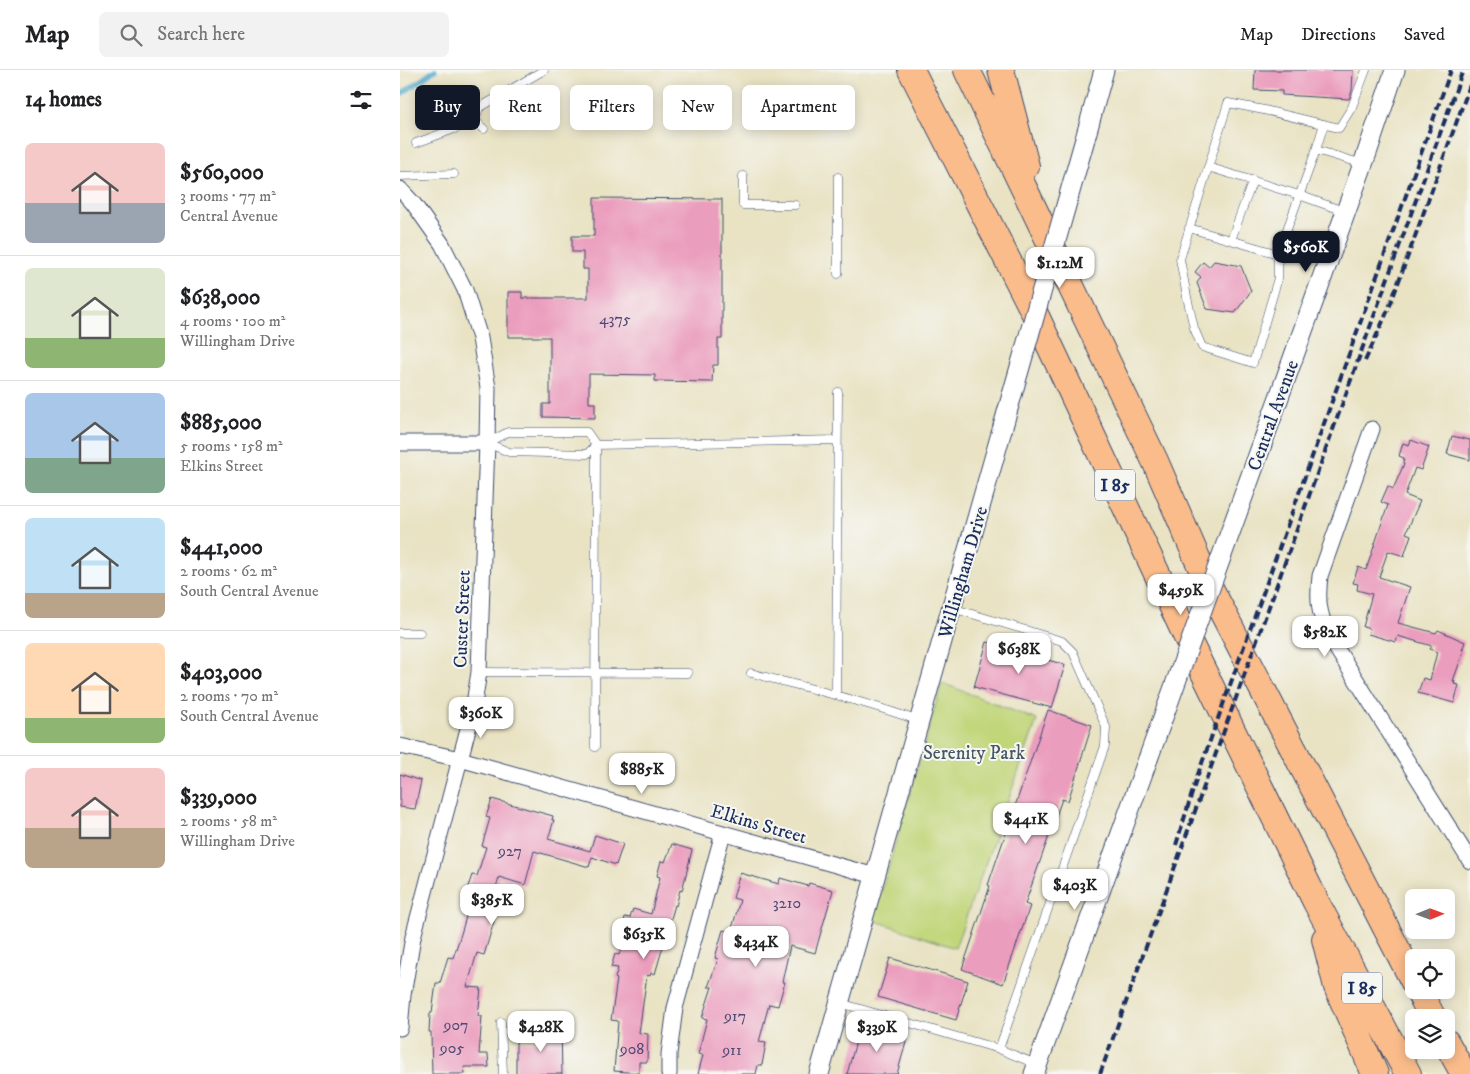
<!DOCTYPE html>
<html lang="en">
<head>
<meta charset="utf-8">
<style>
  body { margin:0; font-family:"IM FELL DW Pica",serif; background:#f2f2f2; color:#202124; height:100vh; display:flex; flex-direction:column; font-size:19px; white-space:nowrap }
  * { box-sizing:border-box; margin:0 }
  p { font-size:16px; color:#757577 }
  .icon { flex:none; width:28px; height:28px; fill:none; stroke:currentColor; stroke-width:2; stroke-linecap:round; stroke-linejoin:round }
  .map { position:relative; flex:1; overflow:hidden }
  .details { display:flex; flex-direction:column; background:#fff; width:400px }
  .details>* { flex:none }
  .banner { position:absolute; left:15px; top:15px; width:475px; height:45px; display:flex; gap:10px }
  .needle { width:32px; rotate:89deg }
  .controls { position:absolute; left:1005px; top:819px; display:grid; gap:10px }
  .controls a { display:grid; place-items:center; width:50px; height:50px; border-radius:8px; background:#fff; box-shadow:0 2px 12px #0003; font-size:25px }
  .price { position:absolute; translate:-50% -42px; padding:0 11px; border-radius:10px; background:#fff; color:#222; font-size:16px; line-height:32px; filter:drop-shadow(0 1px 2px #0008) }
  .price::after { content:''; position:absolute; left:50%; top:30px; width:15px; height:11px; margin-left:-8px; background:inherit; clip-path:polygon(0 0,100% 0,50% 100%) }
  .price.current { background:#111827; color:#fff }
  ul { padding:0; list-style:none }
  li { display:flex; align-items:center; gap:15px; height:125px; padding:0 25px }
  li+li { border-top:1px solid #e0e0e0 }
  li span { display:grid; place-items:center; flex:none; width:140px; height:100px; border-radius:8px; color:#555 }
  li>.icon { margin-inline-start:auto }
  span .icon { width:60px; height:60px; fill:#fffc; stroke-width:1 }
  li b { font-size:21px }
  h2 { display:flex; justify-content:space-between; align-items:center; height:60px; padding:0 25px; font-size:21px }
  .chip { padding:0 18px; border-radius:8px; background:#fff; box-shadow:0 2px 12px #0003; font-size:18px; line-height:45px }
  .chip.current { background:#111827; color:#fff }
  header { display:flex; align-items:center; gap:30px; box-sizing:border-box; height:70px; padding:0 25px; background:#fff; border-bottom:1px solid #e0e0e0 }
  header strong { font-size:24px }
  nav { display:flex; gap:28px; margin-inline-start:auto; font-size:18px }
  .search { width:350px; height:45px; background:#f2f2f2; display:flex; align-items:center; gap:12px; box-sizing:border-box; padding:0 18px; border-radius:8px; color:#757577; font-size:19px }
  main { display:flex; flex:1; min-height:0 }
  .map>svg:first-child { display:block }
  .green { fill:#c1d679; stroke:#6e826c }
  .lines { fill:none; stroke-linecap:round; stroke-linejoin:round }
  .stream { stroke:#53acd0; stroke-width:5 }
  .building { fill:#eb9dbd }
  .service-casing { stroke:#3a4a6d; stroke-width:9 }
  .minor-casing { stroke:#3a4a6d; stroke-width:17 }
  .tertiary-casing { stroke:#3a4a6d; stroke-width:21 }
  .motorway-casing { stroke:#3a4a6d; stroke-width:28 }
  .service { stroke:#fff; stroke-width:8 }
  .minor { stroke:#fff; stroke-width:15 }
  .tertiary { stroke:#fff; stroke-width:19 }
  .motorway { stroke:#fabc8b; stroke-width:26 }
  .rail { stroke:#1b2f5e; stroke-width:4; stroke-dasharray:8 4; stroke-linecap:butt }
  .tertiary-bridge-casing { stroke:#3a4a6d; stroke-width:21; stroke-linecap:butt }
  .tertiary-bridge { stroke:#fff; stroke-width:19 }
  .labels { text-anchor:middle; stroke-width:4; stroke-linejoin:round; paint-order:stroke }
  .number-label { font-size:16px; fill:#4f4a76 }
  .shield { fill:#f6f6f2; stroke:#5d6b8a; stroke-width:1 }
  .shield-label { font-size:18px; font-weight:bold; fill:#1b2f5e }
  .street-label { font-size:19px; fill:#1b2f5e; stroke:#f6f6f2 }
  .park-label { font-size:19px; fill:#445965; stroke:#f6f6f2 }
</style>
</head>
<body>
<header>
<strong>Map</strong>
<div class="search"><svg class="icon" aria-label="search" viewBox="0 0 24 24"><circle cx="10" cy="10" r="6"/><path d="M15 15l6 6"/></svg>Search here</div>
<nav><a>Map</a><a>Directions</a><a>Saved</a></nav>
</header>
<main>
<section class="details">
<h2>14 homes<svg class="icon" aria-label="filters" viewBox="0 0 24 24"><path d="M4 7h16M4 17h16"/><circle cx="9" cy="7" r="2"/><circle cx="15" cy="17" r="2"/></svg></h2>
<ul>
<li><span style="background:linear-gradient(#f6c9c9 60%,#9aa5b1 0)"><svg class="icon" aria-label="home" viewBox="0 0 24 24"><path d="M3 11l9-7 9 7M6 9v11h12V9"/></svg></span><div><b>$560,000</b><p>3 rooms · 77 m²</p><p>Central Avenue</p></div></li>
<li><span style="background:linear-gradient(#dfe7d0 70%,#8fb573 0)"><svg class="icon" aria-label="home" viewBox="0 0 24 24"><path d="M3 11l9-7 9 7M6 9v11h12V9"/></svg></span><div><b>$638,000</b><p>4 rooms · 100 m²</p><p>Willingham Drive</p></div></li>
<li><span style="background:linear-gradient(#a9c7e8 65%,#7fa58c 0)"><svg class="icon" aria-label="home" viewBox="0 0 24 24"><path d="M3 11l9-7 9 7M6 9v11h12V9"/></svg></span><div><b>$885,000</b><p>5 rooms · 158 m²</p><p>Elkins Street</p></div></li>
<li><span style="background:linear-gradient(#bfe0f5 75%,#b9a48a 0)"><svg class="icon" aria-label="home" viewBox="0 0 24 24"><path d="M3 11l9-7 9 7M6 9v11h12V9"/></svg></span><div><b>$441,000</b><p>2 rooms · 62 m²</p><p>South Central Avenue</p></div></li>
<li><span style="background:linear-gradient(#ffd9b3 75%,#8fb573 0)"><svg class="icon" aria-label="home" viewBox="0 0 24 24"><path d="M3 11l9-7 9 7M6 9v11h12V9"/></svg></span><div><b>$403,000</b><p>2 rooms · 70 m²</p><p>South Central Avenue</p></div></li>
<li><span style="background:linear-gradient(#f6c9c9 60%,#b9a48a 0)"><svg class="icon" aria-label="home" viewBox="0 0 24 24"><path d="M3 11l9-7 9 7M6 9v11h12V9"/></svg></span><div><b>$339,000</b><p>2 rooms · 58 m²</p><p>Willingham Drive</p></div></li>
</ul>
</section>
<div class="map">
<svg width="1070" height="1004" viewBox="0 0 1070 1004">
  <rect width="100%" height="100%" fill="#f6f6f2"/>
  <filter id="ink" filterUnits="userSpaceOnUse"><feTurbulence type="fractalNoise" baseFrequency=".02" numOctaves="2"/><feDisplacementMap in="SourceGraphic" scale="10" xChannelSelector="R" yChannelSelector="G"/><feConvolveMatrix kernelMatrix="1 2 1 2 8 2 1 2 1" color-interpolation-filters="sRGB"/></filter>
  <filter id="wash" filterUnits="userSpaceOnUse"><feTurbulence type="fractalNoise" baseFrequency=".0096" numOctaves="4" result="noise"/><feDisplacementMap in="SourceGraphic" scale="20" xChannelSelector="R" yChannelSelector="G"/><feGaussianBlur stdDeviation="1.12" result="paint"/><feColorMatrix in="noise" values="0 0 0 0 0 0 0 0 0 0 0 0 0 0 0 0 0 1.4 0 .05"/><feComposite in="paint" operator="in"/></filter>
  <g filter="url(#wash)">
    <rect width="100%" height="100%" fill="#e9e3c4"/>
    <path class="green" d="M542,613l95,37 -82,228 -82,-28z"/>
    <g class="lines">
      <path class="stream" d="M0,25l35,-25"/>
    </g>
    <g id="blocks">
      <path class="building" d="M855,0h98l-1,21 -3,8 -67,-4v-4l-28,-1z
        M194,128l128,1v140h-4v26h-5l-1,17 -57,-1v-6l-66,-1v29h6v15l-52,-1v-13h7v-67h-42v-45h14v6h66v-29h-5v-17h-11v-16h22z
        M814,191l27,5 10,25 -16,22 -28,-4 -10,-26 4,-6 -6,-5 8,-10 6,5z
        M1052,366l18,4v20l-23,-6z
        M1011,370l18,7 -8,23 -6,-2 -10,27 15,6 -14,32 5,2 -7,21 -16,-5 -9,26 31,10 -12,36 38,10 2,-3 27,12 -3,8h2l-11,31h2l-1,3 5,1 -5,18 -36,-10 5,-15 7,2 7,-28 -7,-3 2,-3 -34,-10 -2,6 -28,-8 2,-5 -7,-2 9,-33 -15,-4 1,-6 -5,-1 5,-16 8,3 22,-65 -7,-3 7,-16 5,3 11,-25 -1,-1 1,-5 -5,-2 4,-13 6,2z
        M587,572l78,23 -13,43 -78,-21z
        M648,640l44,15 -24,76 -6,-2 -37,105 5,2 -27,78 -41,-15 28,-83 -2,-1z
        M0,704l21,7 -6,28 -15,-2z
        M92,729l61,17 -1,4h2l-6,19 42,12 5,-16 28,9 -7,21 -24,-8 -3,10 -55,-16 -9,34 -26,-8 -8,29 7,2 -14,47 -7,-2 -10,34 14,1 -3,28h4l-3,38h9l1,13h-25l1,7h-33l-1,-42h-2l1,-19h2l4,-30h4l8,-26 5,1 8,-24 13,-45 -6,-2 4,-12 5,1 9,-29 -4,-1 8,-28 -4,-1z
        M272,774l20,6 -10,41 -2,-1 -4,16 -1,-1 -20,69 -4,-1 -1,3 -3,-1 -8,58 9,1 -1,28h-8v11l-25,-2 4,-50 -7,-1 6,-41 -2,-1 3,-10 -7,-1 4,-13 4,1 8,-24 -5,-2 3,-12 5,1 3,-9 18,5 9,-37 -3,-1 4,-15 4,1z
        M340,803l39,11 1,-6 28,8 1,-3 24,7 -18,63 -25,-7 -8,36h3l-7,24 -9,-2 -10,38 7,1 -4,22h-4l-2,9h-58l5,-19 -5,-1 9,-35 -5,-1 10,-31h-4l10,-28 -3,-1 5,-18 3,-10 8,2 9,-32 -7,-2z
        M490,888l78,23 -12,39 -78,-23z
        M141,955h20l1,49h-46v-33l25,1z
        M460,957l47,12 -10,35h-50z"/>
    </g>
  </g>
  <g filter="url(#ink)">
    <use href="#blocks" fill-opacity="0" stroke="#3a4a6d" stroke-width="1"/>
    <g class="lines">
      <g class="service-casing">
        <path id="service" d="M84,59c-9,-7 -9,-11 -5,-21l65,-38
          M16,73l60,-22
          M916,80l8,-26
          M963,94l-47,-14 -38,104v24l-25,85 -51,-16 -8,-19 -7,-31 -7,-38 48,-156 36,7 75,18 13,-21 14,-37
          M808,97l91,28 47,17
          M0,106l54,-2
          M343,106v29h52
          M789,158l89,26
          M831,170l22,-60
          M438,204v-97
          M87,373l21,-11h79l9,13 -1,302
          M87,373l22,9 78,2 9,-9 241,-5
          M0,563h20
          M79,602l209,1
          M351,603c56,15 113,28 168,48
          M436,625l2,-303
          M440,933l159,46 106,-303 1,-19 -33,-75 -11,-11 -110,-33
          M101,952l2,52
          M599,979l37,15"/>
      </g>
      <g class="minor-casing">
        <path id="minor" d="M0,119l13,14 29,41 23,46 15,48 8,50 -1,55 -8,229 -6,38 -60,227 -10,58 -3,33
          M972,359l-52,147c-3,26 -1,36 8,59l142,226
          M0,373h87
          M0,676l60,13 415,117
          M269,1004v-20l6,-46 48,-175"/>
      </g>
      <g class="tertiary-casing">
        <path id="tertiary" d="M685,69l19,-69
          M847,416l120,-333 28,-83
          M419,1004l183,-644
          M634,1004l114,-315"/>
      </g>
      <g class="motorway-casing">
        <path id="motorway" d="M511,0l124,244 155,330 126,258 92,172
          M567,0l188,391 55,127 204,394
          M601,0l25,96
          M925,869l12,48 38,87
          M1018,920l15,28
          M1046,972l18,32"/>
      </g>
      <use href="#service" class="service"/>
      <use href="#minor" class="minor"/>
      <use href="#tertiary" class="tertiary"/>
      <use href="#motorway" class="motorway"/>
      <path class="rail" d="M965,291l24,-53 81,-223
        M776,775l21,-68 254,-707
        M700,1004l363,-1004"/>
      <g class="tertiary-bridge-casing">
        <path id="tertiary-bridge" d="M602,360l83,-291
          M748,689l99,-273"/>
      </g>
      <use href="#tertiary-bridge" class="tertiary-bridge"/>
    </g>
  </g>
  <g class="labels">
    <g class="number-label">
      <text x="215" y="254">4375</text>
      <text x="110" y="786">927</text>
      <text x="387" y="838">3210</text>
      <text x="335" y="951">917</text>
      <text x="56" y="960">907</text>
      <text x="52" y="983">905</text>
      <text x="232" y="984">908</text>
      <text x="332" y="985">911</text>
    </g>
    <g class="shield">
      <rect x="695" y="399.5" width="40" height="31" rx="4"/>
      <rect x="942" y="902.5" width="40" height="31" rx="4"/>
    </g>
    <g class="shield-label">
      <text x="715" y="421">I 85</text>
      <text x="962" y="924">I 85</text>
    </g>
    <g class="street-label">
      <text transform="translate(872 345) rotate(-70)" y="7">Central Avenue</text>
      <text transform="translate(562 502) rotate(-74)" y="7">Willingham Drive</text>
      <text transform="translate(61 549) rotate(-88)" y="7">Custer Street</text>
      <text transform="translate(359 753) rotate(16)" y="7">Elkins Street</text>
    </g>
    <g class="park-label">
      <text x="574" y="689">Serenity Park</text>
    </g>
  </g>
</svg>
<div class="controls">
<a><svg class="needle" viewBox="-14 -14 28 28"><path d="M0-13l5 13h-10z" fill="#e53935"/><path d="M0 13l5-13h-10z" fill="#757577"/></svg></a>
<a><svg class="icon" aria-label="locate" viewBox="0 0 24 24"><circle cx="12" cy="12" r="6"/><path d="M12 2v4M12 18v4M2 12h4M18 12h4"/></svg></a>
<a><svg class="icon" aria-label="layers" viewBox="0 0 24 24"><path d="M12 4l9 5-9 5-9-5zM3 14l9 5 9-5"/></svg></a>
</div>
<b class="price current" style="left:906px;top:203px">$560K</b>
<b class="price" style="left:660px;top:219px">$1.12M</b>
<b class="price" style="left:781px;top:546px">$459K</b>
<b class="price" style="left:925px;top:588px">$582K</b>
<b class="price" style="left:619px;top:605px">$638K</b>
<b class="price" style="left:81px;top:669px">$360K</b>
<b class="price" style="left:242px;top:725px">$885K</b>
<b class="price" style="left:626px;top:775px">$441K</b>
<b class="price" style="left:675px;top:841px">$403K</b>
<b class="price" style="left:92px;top:856px">$385K</b>
<b class="price" style="left:244px;top:890px">$635K</b>
<b class="price" style="left:356px;top:898px">$434K</b>
<b class="price" style="left:141px;top:983px">$428K</b>
<b class="price" style="left:477px;top:983px">$339K</b>
<div class="banner">
<a class="chip current">Buy</a>
<a class="chip">Rent</a>
<a class="chip">Filters</a>
<a class="chip">New</a>
<a class="chip">Apartment</a>
</div>
</div>
</main>
</body>
</html>
